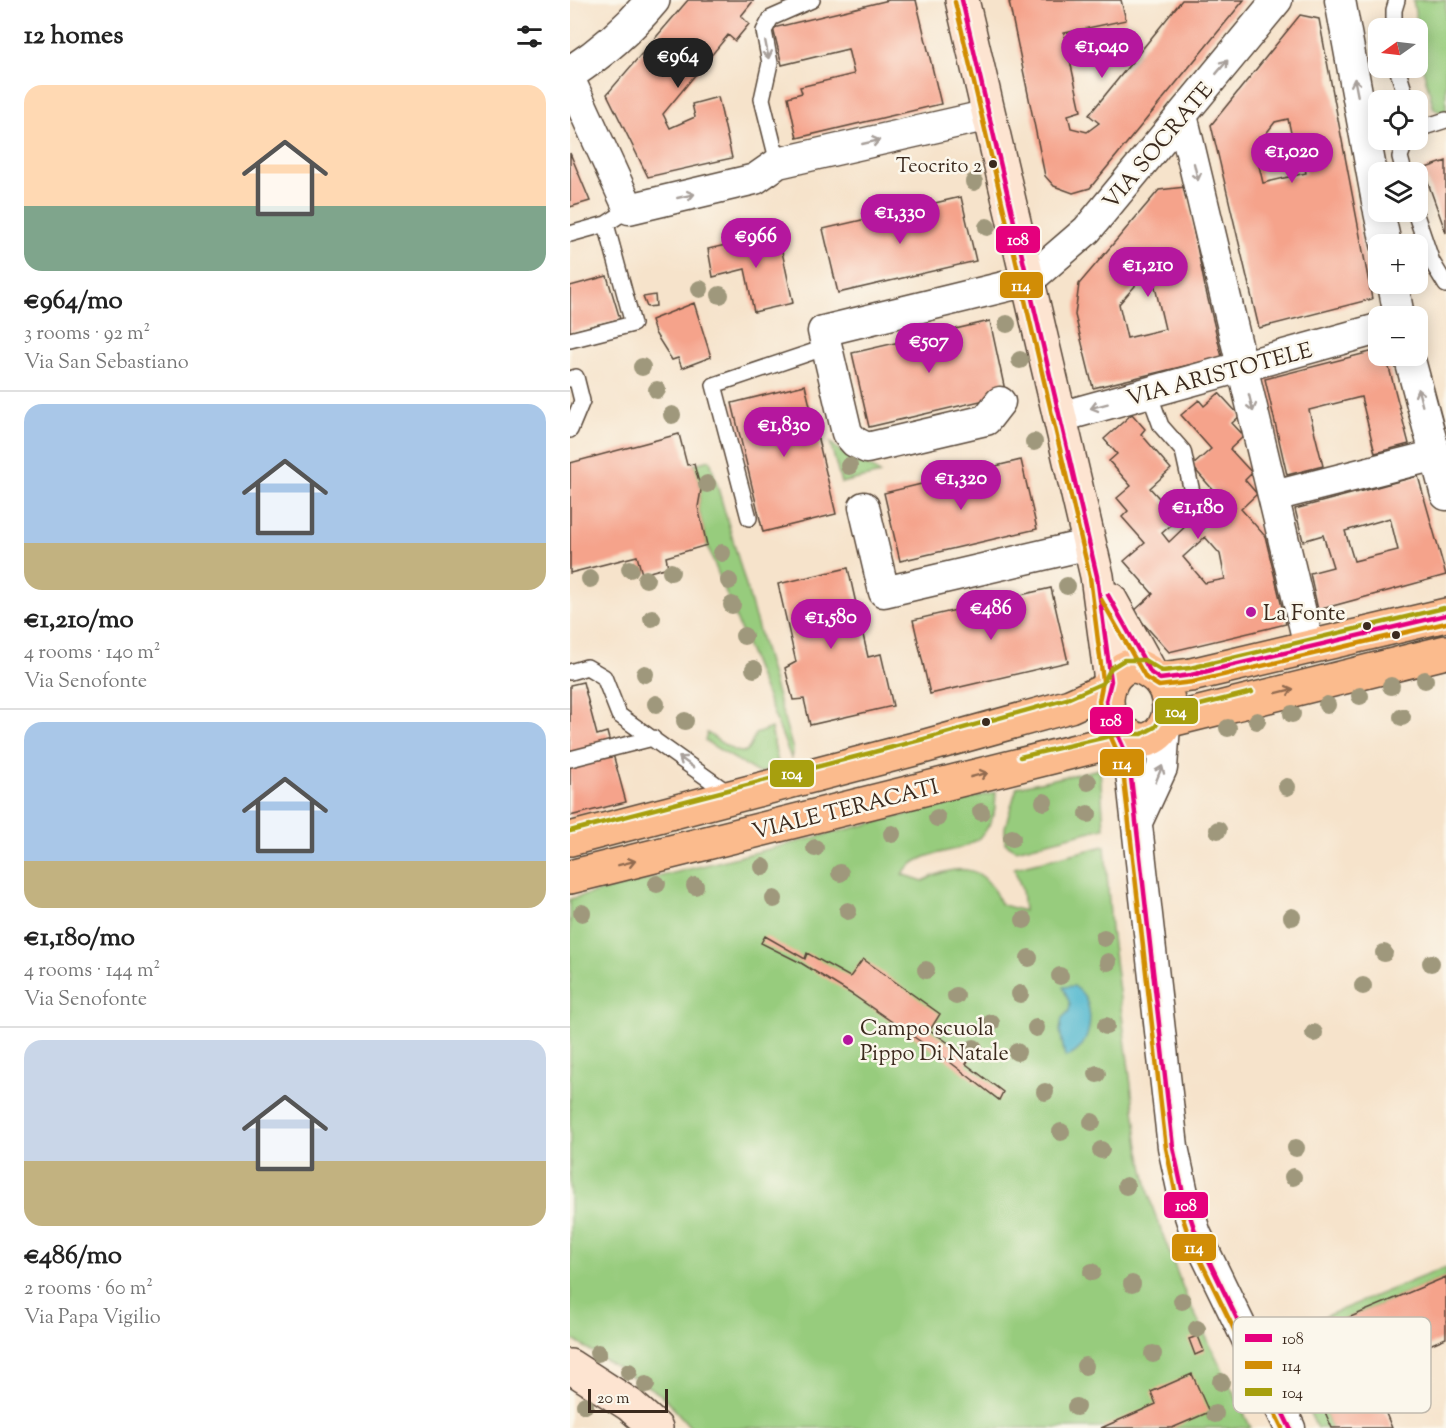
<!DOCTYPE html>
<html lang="en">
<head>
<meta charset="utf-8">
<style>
  body { margin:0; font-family:"Sorts Mill Goudy",serif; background:#f6f6f6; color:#222; height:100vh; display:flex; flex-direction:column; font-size:22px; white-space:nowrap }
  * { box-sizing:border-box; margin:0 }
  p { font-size:20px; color:#767676 }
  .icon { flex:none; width:33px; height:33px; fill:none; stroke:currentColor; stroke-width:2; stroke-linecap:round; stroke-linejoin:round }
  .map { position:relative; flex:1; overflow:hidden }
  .drawer { display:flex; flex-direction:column; background:#fff; width:570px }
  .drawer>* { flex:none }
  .needle { width:39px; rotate:256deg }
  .fabs { position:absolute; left:798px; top:18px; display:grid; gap:12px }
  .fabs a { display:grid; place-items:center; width:60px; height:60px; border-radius:12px; background:#fff; box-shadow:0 3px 15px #0003; font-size:30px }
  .scale { position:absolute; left:18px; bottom:15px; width:80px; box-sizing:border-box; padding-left:6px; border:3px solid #3b2a1e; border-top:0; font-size:16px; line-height:21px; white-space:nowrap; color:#3b2a1e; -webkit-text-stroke:4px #fbf7ec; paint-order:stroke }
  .price { position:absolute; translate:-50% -51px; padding:0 14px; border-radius:21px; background:#b5179e; color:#fff; font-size:20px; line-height:39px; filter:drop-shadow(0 2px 3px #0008) }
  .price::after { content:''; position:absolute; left:50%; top:36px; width:18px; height:14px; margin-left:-9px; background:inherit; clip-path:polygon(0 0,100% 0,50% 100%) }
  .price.on { background:#222; color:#fff }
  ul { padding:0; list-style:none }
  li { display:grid; align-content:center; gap:12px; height:318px; padding:0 24px }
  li+li { border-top:2px solid #e0e0e0 }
  li span { display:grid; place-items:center; height:186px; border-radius:18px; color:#555 }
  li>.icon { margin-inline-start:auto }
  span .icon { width:108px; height:108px; fill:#fffc; stroke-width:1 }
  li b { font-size:26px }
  h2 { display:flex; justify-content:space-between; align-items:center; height:72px; padding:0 24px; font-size:26px }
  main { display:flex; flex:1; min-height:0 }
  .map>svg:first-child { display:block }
  .green { fill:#97cc7d; stroke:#697b4e; stroke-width:1.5 }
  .water { fill:#51b8cf; stroke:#467176; stroke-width:1.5 }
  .building { fill:#f5a38b; fill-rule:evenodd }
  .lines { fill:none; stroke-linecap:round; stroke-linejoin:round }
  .service-casing { stroke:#574638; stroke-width:18 }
  .minor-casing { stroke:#574638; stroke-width:33 }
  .tertiary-casing { stroke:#574638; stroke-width:36 }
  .secondary-casing { stroke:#574638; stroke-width:36 }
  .primary-casing { stroke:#574638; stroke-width:36 }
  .service { stroke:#fff; stroke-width:15 }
  .minor { stroke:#fff; stroke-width:30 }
  .tertiary { stroke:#fff; stroke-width:33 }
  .secondary { stroke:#fde4d1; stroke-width:33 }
  .primary { stroke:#fbbb8d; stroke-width:33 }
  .bus-1-casing { stroke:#fbf7ec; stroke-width:9 }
  .bus-2-casing { stroke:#fbf7ec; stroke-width:9 }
  .bus-3-casing { stroke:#fbf7ec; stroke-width:9 }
  .bus-1 { stroke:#e5007d; stroke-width:4.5 }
  .bus-2 { stroke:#d18d06; stroke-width:4.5 }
  .bus-3 { stroke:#a79f0e; stroke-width:4.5 }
  .tree { fill:#9f987b }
  .oneway { stroke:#a79f9a }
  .oneway2 { stroke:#916b50 }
  .bus-dot { fill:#3b2a1e; stroke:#fbf7ec; stroke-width:2 }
  .poi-dot { fill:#b5179e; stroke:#fbf7ec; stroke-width:2 }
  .labels { text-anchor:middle; stroke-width:5; stroke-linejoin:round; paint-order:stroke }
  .bus-label { font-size:20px; fill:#3b2a1e; stroke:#fbf7ec; text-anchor:end }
  .street-label { font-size:22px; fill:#3b2a1e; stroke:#fbf7ec }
  .poi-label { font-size:22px; fill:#3b2a1e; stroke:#fbf7ec; text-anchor:start }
  .key { fill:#fbf7ec; stroke:#c1baae; stroke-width:1.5 }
  .key-label { font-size:16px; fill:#3b2a1e }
  .line-badge { stroke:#fbf7ec; stroke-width:2 }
  .badge-label { font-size:16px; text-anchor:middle; font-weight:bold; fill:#fff }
</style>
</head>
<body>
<main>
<section class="drawer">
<h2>12 homes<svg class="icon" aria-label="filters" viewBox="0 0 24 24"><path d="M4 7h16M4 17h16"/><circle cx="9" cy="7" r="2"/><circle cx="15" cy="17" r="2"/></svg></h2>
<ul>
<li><span style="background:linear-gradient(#ffd9b3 65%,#7fa58c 0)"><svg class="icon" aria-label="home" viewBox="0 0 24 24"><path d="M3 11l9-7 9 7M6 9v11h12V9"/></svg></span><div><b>€964/mo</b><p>3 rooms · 92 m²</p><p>Via San Sebastiano</p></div></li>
<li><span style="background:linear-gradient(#a9c7e8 75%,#c2b280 0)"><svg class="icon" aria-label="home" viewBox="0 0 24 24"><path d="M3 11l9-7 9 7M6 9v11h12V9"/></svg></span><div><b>€1,210/mo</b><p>4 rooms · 140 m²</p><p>Via Senofonte</p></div></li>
<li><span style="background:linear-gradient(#a9c7e8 75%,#c2b280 0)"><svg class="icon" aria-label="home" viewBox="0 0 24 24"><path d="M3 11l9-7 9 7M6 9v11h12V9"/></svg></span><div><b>€1,180/mo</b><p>4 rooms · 144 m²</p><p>Via Senofonte</p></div></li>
<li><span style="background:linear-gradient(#c9d6e8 65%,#c2b280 0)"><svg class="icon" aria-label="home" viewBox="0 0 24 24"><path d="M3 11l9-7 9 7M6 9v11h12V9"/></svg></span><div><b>€486/mo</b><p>2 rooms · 60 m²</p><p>Via Papa Vigilio</p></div></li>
</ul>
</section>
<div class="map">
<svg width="876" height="1428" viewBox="0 0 876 1428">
  <rect width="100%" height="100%" fill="#fbf7ec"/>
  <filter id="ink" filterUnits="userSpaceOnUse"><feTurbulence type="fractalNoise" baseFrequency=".0167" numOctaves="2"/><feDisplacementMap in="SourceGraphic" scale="12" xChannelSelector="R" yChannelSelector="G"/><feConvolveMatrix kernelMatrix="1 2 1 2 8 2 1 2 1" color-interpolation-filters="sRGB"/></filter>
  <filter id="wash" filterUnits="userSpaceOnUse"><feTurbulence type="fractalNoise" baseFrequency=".008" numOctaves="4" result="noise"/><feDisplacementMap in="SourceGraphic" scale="24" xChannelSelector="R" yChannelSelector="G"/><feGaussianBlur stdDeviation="1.35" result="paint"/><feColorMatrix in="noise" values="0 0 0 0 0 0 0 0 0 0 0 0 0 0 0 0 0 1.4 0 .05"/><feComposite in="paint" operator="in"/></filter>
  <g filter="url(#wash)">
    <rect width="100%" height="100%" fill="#f6e3cb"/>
    <path class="green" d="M843,0h33v111l-4,2 -8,-4 -16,-58v-23z
      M260,442c9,8 17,17 28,21 11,3 14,3 22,11l-39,9z
      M140,460l83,290 -2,8 -84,-213 -9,-38 3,-17 -7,-26z
      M201,728l8,40 -21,5 -53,-32 2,-8c9,5 34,28 42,15 3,-4 4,-10 6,-14z
      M530,769l4,59 -88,22 -11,-7v-16l12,-40z
      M426,792c-1,8 0,17 -3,24 -17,49 -64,23 -91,58l21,7c34,-18 63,-18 77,23l24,7 -2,-21 -8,-22 91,-22 6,83 28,218 13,59 34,90 65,132h-560l-28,-32 -93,-58v-439z
      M876,1267v10l-110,46 -25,57 21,48h-15l-43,-91z"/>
    <path class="water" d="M504,986c4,3 8,6 10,10 12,20 5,56 -19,61l-5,-26 2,-13 7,-7 1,-7 -7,-17z"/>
    <g id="blocks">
      <path class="building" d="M118,0h66l-13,16 8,8 -14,17 -7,-6 -65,79 7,14 25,-11 -3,-13 26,-7 14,61 -84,19 -41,-83z
        M319,0h27l25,104 -144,34 -9,-41 14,-4 -2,-6 54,-13 -6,-25 -66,16 -9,-37z
        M450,0h101l5,20 -62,13 17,78 -13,4 3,13 16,4 12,-9 -10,-8 93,-115h62l-154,188 -17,5 -19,-7 -9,-10 -36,-174z
        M730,15l19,4 53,280 -113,29 -48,-203zM718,119l5,23 6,-2 7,33 -43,10 -8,-35 20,-26z
        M0,153l20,48 -20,6z
        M876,161v72l-23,-64z
        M615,187l20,100 17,70 -129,31 -18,-73 4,-31 80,-94zM578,257l17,72 -38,9 -8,-34 16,-18 1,-15z
        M391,197l15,64 -138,32 -15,-64z
        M208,233l15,70 -39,9 -9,-43 -32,8 -5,-28z
        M37,276l13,43 -50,13v-46z
        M85,295l1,11 -9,1 -4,-10z
        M124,303l17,54 -29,11 -4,-10 -6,2 -17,-27 -4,-13z
        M420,321l16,74 -137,32 -17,-74z
        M808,350v6h8l23,88 -34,9 -14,-56 -52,13 14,56 -36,9 -22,-96z
        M235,385l31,129 -73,18 -31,-129z
        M649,393l21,23 -8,7 12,13 -14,13 22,24 -7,7 12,14 -16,15 24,27 21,88 -117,28 -36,-40 20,-18 -29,-33 21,-18 -23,-26 6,-6 -11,-13 14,-12 -22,-25 8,-7 -13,-15 28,-25 13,15 -4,5 30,35 -21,19 28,31 -16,14 7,9 23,-22 9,11 17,-15 -7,-8 10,-9 -29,-33 19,-17 -30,-34 18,-15 5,6zM635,537l15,17 5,25 -20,4 -22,-26z
        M109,434l8,31 7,-1 7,26 -3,17 9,38 -41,12 2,10 -26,7 -5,-18 -67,17v-110z
        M451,460l16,69 -137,32 -16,-68z
        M848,476l28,99 -128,35 -8,-37 23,-6 -10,-32 -20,6 -8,-32zM820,518l8,32 -44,11 -9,-30z
        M278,568l20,89 13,-3 12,52 -83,19 -6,-26 -11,1 -8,-32 11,-6 -18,-78z
        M481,588l17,74 -138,32 -17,-74z
        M13,682l14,53 10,-3 19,70 -56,14v-131z
        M195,936l40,23 2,-6 43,24 13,-18 77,55 -10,16 40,28 -4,6 37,28 -4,8 -53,-41 -93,-64 -52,-32 -40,-20z
        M876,1277v61l-69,29 -5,13 20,48h-60l-21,-48 25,-57z
        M628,1336l6,15 -9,4 -6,-16z
        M622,1374l17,38 -37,16h-71l55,-24 -5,-12z"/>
    </g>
  </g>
  <g filter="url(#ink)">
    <use href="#blocks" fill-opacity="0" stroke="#574638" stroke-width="1.5"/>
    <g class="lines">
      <g class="service-casing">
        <path id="service" d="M824,28v-18l3,-10
          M827,68l10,32
          M848,129l28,-9
          M208,163l-16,-64 8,-36 -6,-32 7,-13 41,-18
          M834,172l-4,-15 6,-17
          M845,212l17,50 14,23
          M0,234l36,-10 23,-15
          M0,340l63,-16 -27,-100
          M0,379l6,-2 6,24 -12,29
          M579,393l12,33 22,25 13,59
          M179,518l-35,-133 113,-38
          M0,672l17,-5 17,10 15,38 112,80
          M0,759l83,-21"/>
      </g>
      <g class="minor-casing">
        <path id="minor" d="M770,0l38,207
          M0,80l59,129 126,-30 23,-16 211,-48
          M612,115l127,531
          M809,212l7,32
          M823,284l6,32
          M839,356l37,139
          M430,402l-14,18 -119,28 -12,-6 -8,-9 -24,-102 205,-50 59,-51 190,-230
          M490,417l318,-88
          M704,496l162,-41
          M294,507l20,85 206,-48
          M544,724l15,36 3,21 41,366 11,51 12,36 94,194
          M568,820l24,-52 3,-43"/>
      </g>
      <g class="tertiary-casing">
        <path id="tertiary" d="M0,73c33,-21 58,-43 83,-73"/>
      </g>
      <g class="secondary-casing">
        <path id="secondary" d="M392,0l135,576 14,105
          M540,599l41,74
          M0,1366l60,39 26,23"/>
      </g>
      <g class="primary-casing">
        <path id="primary" d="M590,679l31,-4 255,-60
          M597,721l279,-69
          M0,839l356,-93 144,-40 38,-17
          M0,877l522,-130c9,-2 18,-4 27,-6 8,-1 15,1 23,0 20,-3 30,-22 26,-41 -2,-15 -11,-24 -24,-31 -34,-19 -62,58 -1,72"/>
      </g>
      <use href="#service" class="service"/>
      <use href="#minor" class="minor"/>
      <use href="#tertiary" class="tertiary"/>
      <use href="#secondary" class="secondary"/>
      <use href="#primary" class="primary"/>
      <g class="bus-1-casing">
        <path id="bus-1" d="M392,0l135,576 14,105 -5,20 2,12 21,47 44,387 11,51 12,36 94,194
          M538,595l43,78 9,6 31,-4 255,-60"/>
      </g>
      <g class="bus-2-casing">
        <path id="bus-2" d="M385,2l135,575 13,104 -4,20 2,14 21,47 44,386 11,52 12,37 93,191
          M531,599l45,79 13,8 34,-4 253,-59"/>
      </g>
      <g class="bus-3-casing">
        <path id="bus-3" d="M450,757l99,-23h23l13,-7 9,-13 88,-22
          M0,831l354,-92 143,-40 36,-16 8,-15 13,-8h20l18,11 28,-3 254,-60"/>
      </g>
      <use href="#bus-1" class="bus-1"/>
      <use href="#bus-2" class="bus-2"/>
      <use href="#bus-3" class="bus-3"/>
    </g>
    <g class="tree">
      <circle cx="404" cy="182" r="9"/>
      <circle cx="417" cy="227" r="9"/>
      <circle cx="130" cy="289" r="9"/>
      <circle cx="150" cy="295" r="9"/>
      <circle cx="437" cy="324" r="9"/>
      <circle cx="450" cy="360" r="9"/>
      <circle cx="72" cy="367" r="9"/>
      <circle cx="87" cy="390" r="9"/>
      <circle cx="102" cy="415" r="9"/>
      <circle cx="464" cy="442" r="9"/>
      <circle cx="279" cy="466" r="9"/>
      <circle cx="137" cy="484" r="9"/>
      <circle cx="152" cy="553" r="9"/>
      <circle cx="60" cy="569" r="9"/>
      <circle cx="101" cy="572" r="9"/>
      <circle cx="20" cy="579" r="9"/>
      <circle cx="76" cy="579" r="9"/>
      <circle cx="159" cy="581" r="9"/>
      <circle cx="497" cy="586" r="9"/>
      <circle cx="162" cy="605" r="9"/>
      <circle cx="82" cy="618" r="9"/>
      <circle cx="174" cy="636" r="9"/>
      <circle cx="184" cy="669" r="9"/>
      <circle cx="75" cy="674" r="9"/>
      <circle cx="855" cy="680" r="9"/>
      <circle cx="821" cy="686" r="9"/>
      <circle cx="790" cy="696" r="9"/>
      <circle cx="86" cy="704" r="9"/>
      <circle cx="757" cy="705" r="9"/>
      <circle cx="722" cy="714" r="9"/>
      <circle cx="832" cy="717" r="9"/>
      <circle cx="115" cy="721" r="9"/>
      <circle cx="687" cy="721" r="9"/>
      <circle cx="658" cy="728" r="9"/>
      <circle cx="518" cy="782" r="9"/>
      <circle cx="717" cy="787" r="9"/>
      <circle cx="474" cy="802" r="9"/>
      <circle cx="411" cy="812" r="9"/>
      <circle cx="518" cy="814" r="9"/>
      <circle cx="367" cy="818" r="9"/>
      <circle cx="648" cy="830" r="9"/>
      <circle cx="322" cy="834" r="9"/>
      <circle cx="442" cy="838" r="9"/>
      <circle cx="245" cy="848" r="9"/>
      <circle cx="193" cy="867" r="9"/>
      <circle cx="270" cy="873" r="9"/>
      <circle cx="87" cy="884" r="9"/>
      <circle cx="125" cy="886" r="9"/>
      <circle cx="204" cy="899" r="9"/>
      <circle cx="278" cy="911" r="9"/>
      <circle cx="12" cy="913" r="9"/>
      <circle cx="722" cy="917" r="9"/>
      <circle cx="454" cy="920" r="9"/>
      <circle cx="534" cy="938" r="9"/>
      <circle cx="814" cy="953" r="9"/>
      <circle cx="459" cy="958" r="9"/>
      <circle cx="538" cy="962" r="9"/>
      <circle cx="861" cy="963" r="9"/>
      <circle cx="356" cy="970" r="9"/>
      <circle cx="490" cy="976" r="9"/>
      <circle cx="793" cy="986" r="9"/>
      <circle cx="450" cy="994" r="9"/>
      <circle cx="386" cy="996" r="9"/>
      <circle cx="421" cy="1023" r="9"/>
      <circle cx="536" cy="1026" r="9"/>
      <circle cx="466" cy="1028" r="9"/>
      <circle cx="744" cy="1033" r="9"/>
      <circle cx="404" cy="1048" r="9"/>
      <circle cx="447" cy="1052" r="9"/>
      <circle cx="527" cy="1074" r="9"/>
      <circle cx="475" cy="1092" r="9"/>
      <circle cx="522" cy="1122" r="9"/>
      <circle cx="491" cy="1132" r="9"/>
      <circle cx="726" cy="1148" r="9"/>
      <circle cx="531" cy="1150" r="9"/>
      <circle cx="723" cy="1177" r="9"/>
      <circle cx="556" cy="1186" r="9"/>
      <circle cx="522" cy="1272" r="9"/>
      <circle cx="562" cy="1284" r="9"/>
      <circle cx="612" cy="1301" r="9"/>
      <circle cx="627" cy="1329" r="9"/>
      <circle cx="28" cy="1353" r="9"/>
      <circle cx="583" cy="1354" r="9"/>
      <circle cx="515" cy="1366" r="9"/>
      <circle cx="59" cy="1372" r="9"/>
      <circle cx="651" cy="1382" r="9"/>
      <circle cx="76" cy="1385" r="9"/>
      <circle cx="15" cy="1405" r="9"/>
      <circle cx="506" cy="1407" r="9"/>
      <circle cx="645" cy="1414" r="9"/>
    </g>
    <defs><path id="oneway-shaft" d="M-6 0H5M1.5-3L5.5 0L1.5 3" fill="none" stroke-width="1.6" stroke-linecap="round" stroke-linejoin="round" transform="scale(1.5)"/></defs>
    <g class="oneway">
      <use href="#oneway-shaft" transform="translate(197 50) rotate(79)"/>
      <use href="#oneway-shaft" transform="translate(652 67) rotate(-50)"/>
      <use href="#oneway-shaft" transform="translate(786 87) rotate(-101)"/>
      <use href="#oneway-shaft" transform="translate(301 142) rotate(-13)"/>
      <use href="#oneway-shaft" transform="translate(626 172) rotate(77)"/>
      <use href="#oneway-shaft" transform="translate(116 196) rotate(-13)"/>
      <use href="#oneway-shaft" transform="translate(850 397) rotate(-105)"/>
      <use href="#oneway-shaft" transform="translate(681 403) rotate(76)"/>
      <use href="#oneway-shaft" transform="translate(529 406) rotate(165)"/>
      <use href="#oneway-shaft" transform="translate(116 762) rotate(-144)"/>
      <use href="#oneway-shaft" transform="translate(589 774) rotate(-68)"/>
    </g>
    <g class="oneway2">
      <use href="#oneway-shaft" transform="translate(715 691) rotate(-14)"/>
      <use href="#oneway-shaft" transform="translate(409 775) rotate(-14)"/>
      <use href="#oneway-shaft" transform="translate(57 863) rotate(-14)"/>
    </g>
  </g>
  <g class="bus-dot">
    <circle cx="423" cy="164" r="5"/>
    <circle cx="797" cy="626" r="5"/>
    <circle cx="826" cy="635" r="5"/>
    <circle cx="416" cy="722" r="5"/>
  </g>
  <g class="poi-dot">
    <circle cx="681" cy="612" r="6"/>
    <circle cx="278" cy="1040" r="6"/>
  </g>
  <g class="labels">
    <g class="bus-label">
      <text x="412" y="172">Teocrito 2</text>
    </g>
    <g class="street-label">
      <text transform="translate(587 145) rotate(-50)" y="8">VIA SOCRATE</text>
      <text transform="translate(649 373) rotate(-15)" y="8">VIA ARISTOTELE</text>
      <text transform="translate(275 808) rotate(-14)" y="8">VIALE TERACATI</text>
    </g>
    <g class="poi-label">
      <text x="693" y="620">La Fonte</text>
      <text x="290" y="1035">Campo scuola<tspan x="290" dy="25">Pippo Di Natale</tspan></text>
    </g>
  </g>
  <rect x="663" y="1317" width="198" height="96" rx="9" class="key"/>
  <rect x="675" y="1334" width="27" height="8" fill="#e5007d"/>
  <rect x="675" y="1361" width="27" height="8" fill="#d18d06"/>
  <rect x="675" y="1388" width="27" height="8" fill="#a79f0e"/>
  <g class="key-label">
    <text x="712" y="1344">108</text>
    <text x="712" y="1371">114</text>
    <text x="712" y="1398">104</text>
  </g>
  <g class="line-badge">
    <rect x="425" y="225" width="46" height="29" rx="6" fill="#e5007d"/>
    <rect x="429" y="271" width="45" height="28" rx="6" fill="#d18d06"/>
    <rect x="584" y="697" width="45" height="28" rx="6" fill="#a79f0e"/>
    <rect x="519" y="706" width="45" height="29" rx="6" fill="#e5007d"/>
    <rect x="529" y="748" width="46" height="29" rx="6" fill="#d18d06"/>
    <rect x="199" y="759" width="46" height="29" rx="6" fill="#a79f0e"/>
    <rect x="593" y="1191" width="46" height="28" rx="6" fill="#e5007d"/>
    <rect x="601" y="1233" width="46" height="29" rx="6" fill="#d18d06"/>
  </g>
  <g class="badge-label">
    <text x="448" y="245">108</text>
    <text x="451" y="291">114</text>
    <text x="606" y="717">104</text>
    <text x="541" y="726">108</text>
    <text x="552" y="769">114</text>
    <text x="222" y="779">104</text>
    <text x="616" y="1211">108</text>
    <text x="624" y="1253">114</text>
  </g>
</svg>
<div class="fabs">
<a><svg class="needle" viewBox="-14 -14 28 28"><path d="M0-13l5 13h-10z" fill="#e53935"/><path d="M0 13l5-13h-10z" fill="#767676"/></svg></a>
<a><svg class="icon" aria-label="locate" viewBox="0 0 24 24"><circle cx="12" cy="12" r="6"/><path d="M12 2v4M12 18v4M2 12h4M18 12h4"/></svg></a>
<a><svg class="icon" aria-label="layers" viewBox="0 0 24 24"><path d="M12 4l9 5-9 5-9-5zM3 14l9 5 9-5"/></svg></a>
<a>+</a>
<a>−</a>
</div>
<div class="scale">20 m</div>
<b class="price" style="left:532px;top:79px">€1,040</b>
<b class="price on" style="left:108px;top:89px">€964</b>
<b class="price" style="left:722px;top:184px">€1,020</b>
<b class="price" style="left:330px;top:245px">€1,330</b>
<b class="price" style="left:186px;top:269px">€966</b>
<b class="price" style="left:578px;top:298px">€1,210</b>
<b class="price" style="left:359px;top:374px">€507</b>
<b class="price" style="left:214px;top:458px">€1,830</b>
<b class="price" style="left:391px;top:511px">€1,320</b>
<b class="price" style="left:628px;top:540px">€1,180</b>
<b class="price" style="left:421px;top:641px">€486</b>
<b class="price" style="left:261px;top:650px">€1,580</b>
</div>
</main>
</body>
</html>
